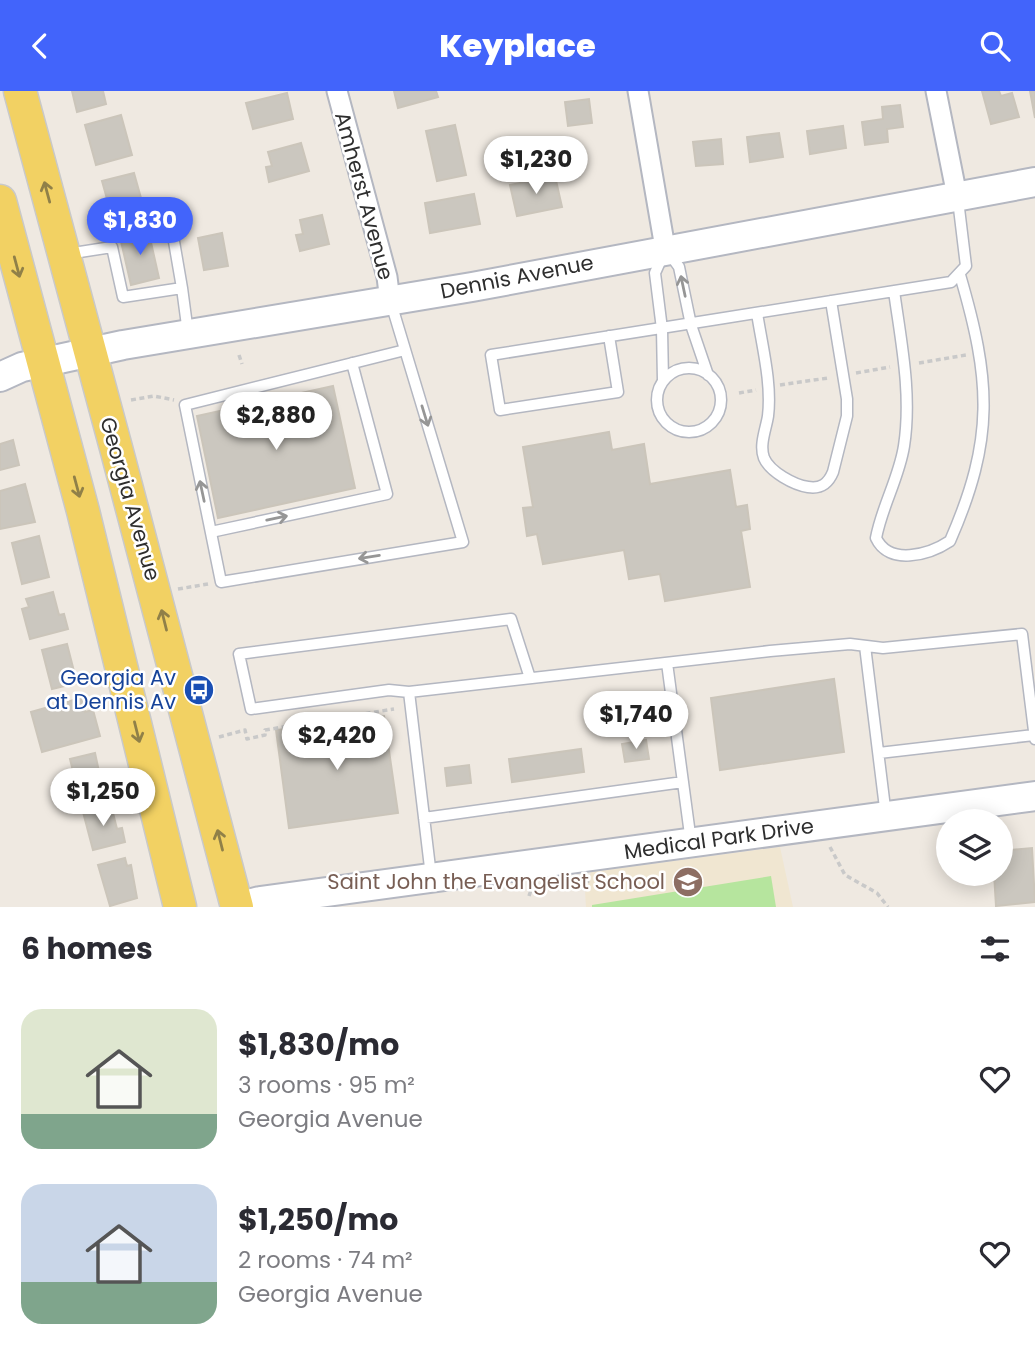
<!DOCTYPE html>
<html lang="en">
<head>
<meta charset="utf-8">
<style>
  body { margin:0; font-family:Poppins,sans-serif; background:#f2f2f3; color:#2b2b33; height:100vh; display:flex; flex-direction:column; font-size:26px; white-space:nowrap }
  * { box-sizing:border-box; margin:0 }
  p { font-size:23px; color:#7c7c81 }
  .icon { flex:none; width:38px; height:38px; fill:none; stroke:currentColor; stroke-width:2; stroke-linecap:round; stroke-linejoin:round }
  .map { position:relative; height:816px; overflow:hidden }
  .drawer { display:flex; flex-direction:column; background:#fff; flex:1 }
  .drawer>* { flex:none }
  .tools { position:absolute; left:936px; top:718px; display:grid; gap:14px }
  .tools a { display:grid; place-items:center; width:77px; height:77px; border-radius:50%; background:#fff; box-shadow:0 4px 18px #0003; font-size:35px }
  .price { position:absolute; translate:-50% -60px; padding:0 16px; border-radius:24px; background:#fff; color:#222; font-size:23px; line-height:46px; filter:drop-shadow(0 2px 4px #0008) }
  .price::after { content:''; position:absolute; left:50%; top:42px; width:21px; height:16px; margin-left:-10px; background:inherit; clip-path:polygon(0 0,100% 0,50% 100%) }
  .price.current { background:#4264fb; color:#fff }
  ul { padding:0; list-style:none }
  li { display:flex; align-items:center; gap:21px; height:175px; padding:0 21px }
  li span { display:grid; place-items:center; flex:none; width:196px; height:140px; border-radius:21px; color:#555 }
  li>.icon { margin-inline-start:auto }
  span .icon { width:84px; height:84px; fill:#fffc; stroke-width:1 }
  li b { font-size:30px }
  h2 { display:flex; justify-content:space-between; align-items:center; height:84px; padding:0 21px; font-size:30px }
  header { display:flex; justify-content:space-between; align-items:center; height:91px; padding:0 21px; background:#4264fb; color:#fff; font-size:32px; font-weight:800 }
  .map>svg:first-child { display:block }
  .education { fill:#f0e6d1 }
  .green { fill:#b6e59e }
  .building { fill:#cbc7bf; stroke:#cbc5ba; stroke-width:2 }
  .lines { fill:none; stroke-linecap:round; stroke-linejoin:round }
  .lane-casing { stroke:#b4b7c1; stroke-width:13 }
  .street-casing { stroke:#b4b7c1; stroke-width:23 }
  .secondary-casing { stroke:#b4b7c1; stroke-width:32 }
  .primary-casing { stroke:#c9c9c9; stroke-width:35 }
  .path { stroke:#c9c9c9; stroke-width:3.5; stroke-dasharray:5 3.5; stroke-linecap:butt }
  .lane { stroke:#fff; stroke-width:10 }
  .street { stroke:#fff; stroke-width:19 }
  .secondary { stroke:#fff; stroke-width:28 }
  .primary { stroke:#f2d163; stroke-width:32 }
  .oneway { stroke:#908048 }
  .oneway2 { stroke:#969696 }
  .labels { text-anchor:middle; stroke-width:5; stroke-linejoin:round; paint-order:stroke }
  .street-label { font-size:21px; fill:#2e2e2e; stroke:#fff }
  .transit-label { font-size:21px; fill:#164399; stroke:#fff; text-anchor:end }
  .education-label { font-size:21px; fill:#785e54; stroke:#fff; text-anchor:end }
</style>
</head>
<body>
<header><svg class="icon" aria-label="back" viewBox="0 0 24 24"><path d="M15 5l-7 7 7 7"/></svg>Keyplace<svg class="icon" aria-label="search" viewBox="0 0 24 24"><circle cx="10" cy="10" r="6"/><path d="M15 15l6 6"/></svg></header>
<div class="map">
<svg width="1035" height="816" viewBox="0 0 1035 816">
  <rect width="100%" height="100%" fill="#efe9e1"/>
  <path class="education" d="M780,756l13,60h-207l-1,-16 6,-19z"/>
  <path class="green" d="M771,785l5,31h-184v-2z"/>
  <path class="building" d="M72,0h31l3,13 -29,8z
    M394,0h42l2,6 -40,11z
    M982,0h17l2,5 11,-3 7,24 -28,7z
    M1030,0h5v27z
    M287,2l6,26 -40,10 -7,-26z
    M589,8l3,24 -24,3 -3,-24z
    M900,14l3,22 -16,2 1,13 -23,3 -3,-23 21,-3 -1,-12z
    M121,24l11,40 -36,10 -11,-40z
    M455,34l11,50 -29,6 -11,-50z
    M843,35l3,22 -36,6 -3,-23z
    M779,42l4,24 -33,5 -3,-25z
    M721,48l2,25 -27,2 -3,-24z
    M301,52l8,28 -40,11 -3,-15 6,-1 -4,-14z
    M134,82l7,25 -32,8 -7,-25z
    M555,85l7,31 -45,9 -7,-31z
    M474,103l6,30 -50,9 -5,-30z
    M322,124l7,29 -29,7 -4,-16 7,-1 -3,-14z
    M154,138l1,8 -5,1 9,40 -28,7 -11,-48z
    M222,142l6,33 -24,4 -6,-32z
    M333,295l22,102 -137,30 -21,-102z
    M609,341l3,18 32,-6 6,40 80,-14 6,37 11,-2 3,24 -9,2 9,56 -85,14 -5,-27 -31,5 -5,-29 -81,14 -6,-30 -10,2 -4,-28 10,-1 -10,-60z
    M13,349l6,25 -19,5v-26z
    M25,393l10,38 -35,7v-38z
    M39,445l10,41 -27,7 -10,-41z
    M53,501l6,23 5,-1 4,15 -38,10 -8,-30 7,-2 -3,-8z
    M67,553l10,39 -25,6 -10,-39z
    M834,588l10,73 -124,18 -9,-72z
    M81,607l4,14 8,-2 7,26 -58,16 -11,-40z
    M384,625l14,97 -109,15 -13,-98z
    M646,649l3,19 -24,3 -3,-18z
    M581,658l3,23 -72,10 -3,-23z
    M95,662l8,37 -34,7 -5,-24 9,-2 -3,-12z
    M469,674l2,18 -24,3 -2,-18z
    M111,714l6,24 5,-1 3,14 -32,8 -10,-38z
    M1032,757l3,54 -39,4 -2,-33h7v-22z
    M125,767l2,8 4,-1 6,33 -27,8 -12,-41z"/>
  <g class="lines">
    <g class="lane-casing">
      <path id="lane" d="M669,162l10,14 12,58 17,50
        M67,163l45,-7 11,50 59,-9 -11,-64
        M663,164l-8,18 7,56 1,52
        M182,197l6,45
        M894,200c7,51 18,103 10,155 -5,32 -22,60 -28,92 13,28 53,17 74,3 45,-103 41,-160 10,-266
        M391,212l72,239 -242,40 -36,-177 220,-55
        M757,222c5,33 15,70 11,103 -2,13 -9,29 -4,42 6,14 30,27 44,29 13,2 20,-3 25,-15l14,-56v-17l-16,-98
        M609,245l9,56 -118,18 -9,-55c153,-25 307,-48 460,-73l15,-16 -8,-66
        M657 309a32 32 0 1 1 64 0a32 32 0 1 1-64 0Z
        M211,441l176,-38 -35,-131
        M865,555l21,170
        M667,572l24,179
        M530,587l-19,-59 -272,35 12,55 138,-19 20,2 361,-41 80,-7 33,4 139,-14 13,105
        M409,601l22,184
        M879,662l155,-18
        M424,727l259,-36"/>
    </g>
    <g class="street-casing">
      <path id="street" d="M337,0l50,186 3,24
        M638,0l27,157
        M936,0l21,105"/>
    </g>
    <g class="secondary-casing">
      <path id="secondary" d="M0,286l22,-10 101,-22 349,-58 563,-105
        M237,816l23,-6 775,-105"/>
    </g>
    <g class="primary-casing">
      <path id="primary" d="M20,0c73,272 147,543 217,816
        M0,110l83,310 97,396"/>
    </g>
    <path class="path" d="M239,264l3,9
      M919,272l47,-8
      M856,282l34,-6
      M780,294l48,-7
      M739,302l17,-3
      M131,309l23,-4 20,4
      M178,498l30,-5
      M219,646l26,-7 2,9 18,-4v-5l129,-21
      M830,756l15,28 32,18 11,14
      M585,800l3,-10
      M529,805l3,-9"/>
    <use href="#lane" class="lane"/>
    <use href="#street" class="street"/>
    <use href="#secondary" class="secondary"/>
    <use href="#primary" class="primary"/>
  </g>
  <defs><path id="oneway-shaft" d="M-6 0H5M1.5-3L5.5 0L1.5 3" fill="none" stroke-width="1.6" stroke-linecap="round" stroke-linejoin="round" transform="scale(1.75)"/></defs>
  <g class="oneway">
    <use href="#oneway-shaft" transform="translate(47 101) rotate(-105)"/>
    <use href="#oneway-shaft" transform="translate(17 176) rotate(75)"/>
    <use href="#oneway-shaft" transform="translate(77 396) rotate(75)"/>
    <use href="#oneway-shaft" transform="translate(164 529) rotate(-104)"/>
    <use href="#oneway-shaft" transform="translate(137 641) rotate(76)"/>
    <use href="#oneway-shaft" transform="translate(220 749) rotate(-104)"/>
  </g>
  <g class="oneway2">
    <use href="#oneway-shaft" transform="translate(683 195) rotate(-102)"/>
    <use href="#oneway-shaft" transform="translate(425 325) rotate(73)"/>
    <use href="#oneway-shaft" transform="translate(202 400) rotate(-102)"/>
    <use href="#oneway-shaft" transform="translate(277 427) rotate(-12)"/>
    <use href="#oneway-shaft" transform="translate(369 466) rotate(171)"/>
  </g>
  <defs>
    <g id="bus-disc" transform="scale(1.575)"><circle r="9.5" fill="#1a4fb4" stroke="#fff"/><path d="M-5-6H5V4H4V6H2V4H-2V6H-4V4H-5ZM-3.5-4V0h7V-4ZM-3.5 1.2v1.5H-2V1.2ZM2 1.2v1.5H3.5V1.2Z" fill="#fff"/></g>
    <g id="school-disc" transform="scale(1.575)"><circle r="9.5" fill="#8d6e63" stroke="#fff"/><path d="M0-5L7-2L0 1L-7-2ZM-4 1L0 2.5L4 1V4Q0 6-4 4Z" fill="#fff"/></g>
  </defs>
  <g fill-rule="evenodd">
    <use href="#bus-disc" x="199" y="599"/>
    <use href="#school-disc" x="688" y="791"/>
  </g>
  <g class="labels">
    <g class="street-label">
      <text transform="translate(364 105) rotate(75)" y="7">Amherst Avenue</text>
      <text transform="translate(517 186) rotate(-11)" y="7">Dennis Avenue</text>
      <text transform="translate(130 408) rotate(74)" y="7">Georgia Avenue</text>
      <text transform="translate(719 748) rotate(-8)" y="7">Medical Park Drive</text>
    </g>
    <g class="transit-label">
      <text x="176" y="594">Georgia Av<tspan x="176" dy="24">at Dennis Av</tspan></text>
    </g>
    <g class="education-label">
      <text x="665" y="798">Saint John the Evangelist School</text>
    </g>
  </g>
</svg>
<div class="tools">
<a><svg class="icon" aria-label="layers" viewBox="0 0 24 24"><path d="M12 4l9 5-9 5-9-5zM3 14l9 5 9-5"/></svg></a>
</div>
<b class="price" style="left:536px;top:105px">$1,230</b>
<b class="price current" style="left:140px;top:166px">$1,830</b>
<b class="price" style="left:276px;top:361px">$2,880</b>
<b class="price" style="left:636px;top:660px">$1,740</b>
<b class="price" style="left:337px;top:681px">$2,420</b>
<b class="price" style="left:103px;top:737px">$1,250</b>
</div>
<section class="drawer">
<h2>6 homes<svg class="icon" aria-label="filters" viewBox="0 0 24 24"><path d="M4 7h16M4 17h16"/><circle cx="9" cy="7" r="2"/><circle cx="15" cy="17" r="2"/></svg></h2>
<ul>
<li><span style="background:linear-gradient(#dfe7d0 75%,#7fa58c 0)"><svg class="icon" aria-label="home" viewBox="0 0 24 24"><path d="M3 11l9-7 9 7M6 9v11h12V9"/></svg></span><div><b>$1,830/mo</b><p>3 rooms · 95 m²</p><p>Georgia Avenue</p></div><svg class="icon" aria-label="heart" viewBox="0 0 24 24"><path d="M12 20l-8-8c-3-5 5-10 8-4 3-6 11-1 8 4z"/></svg></li>
<li><span style="background:linear-gradient(#c9d6e8 70%,#7fa58c 0)"><svg class="icon" aria-label="home" viewBox="0 0 24 24"><path d="M3 11l9-7 9 7M6 9v11h12V9"/></svg></span><div><b>$1,250/mo</b><p>2 rooms · 74 m²</p><p>Georgia Avenue</p></div><svg class="icon" aria-label="heart" viewBox="0 0 24 24"><path d="M12 20l-8-8c-3-5 5-10 8-4 3-6 11-1 8 4z"/></svg></li>
</ul>
</section>
</body>
</html>
